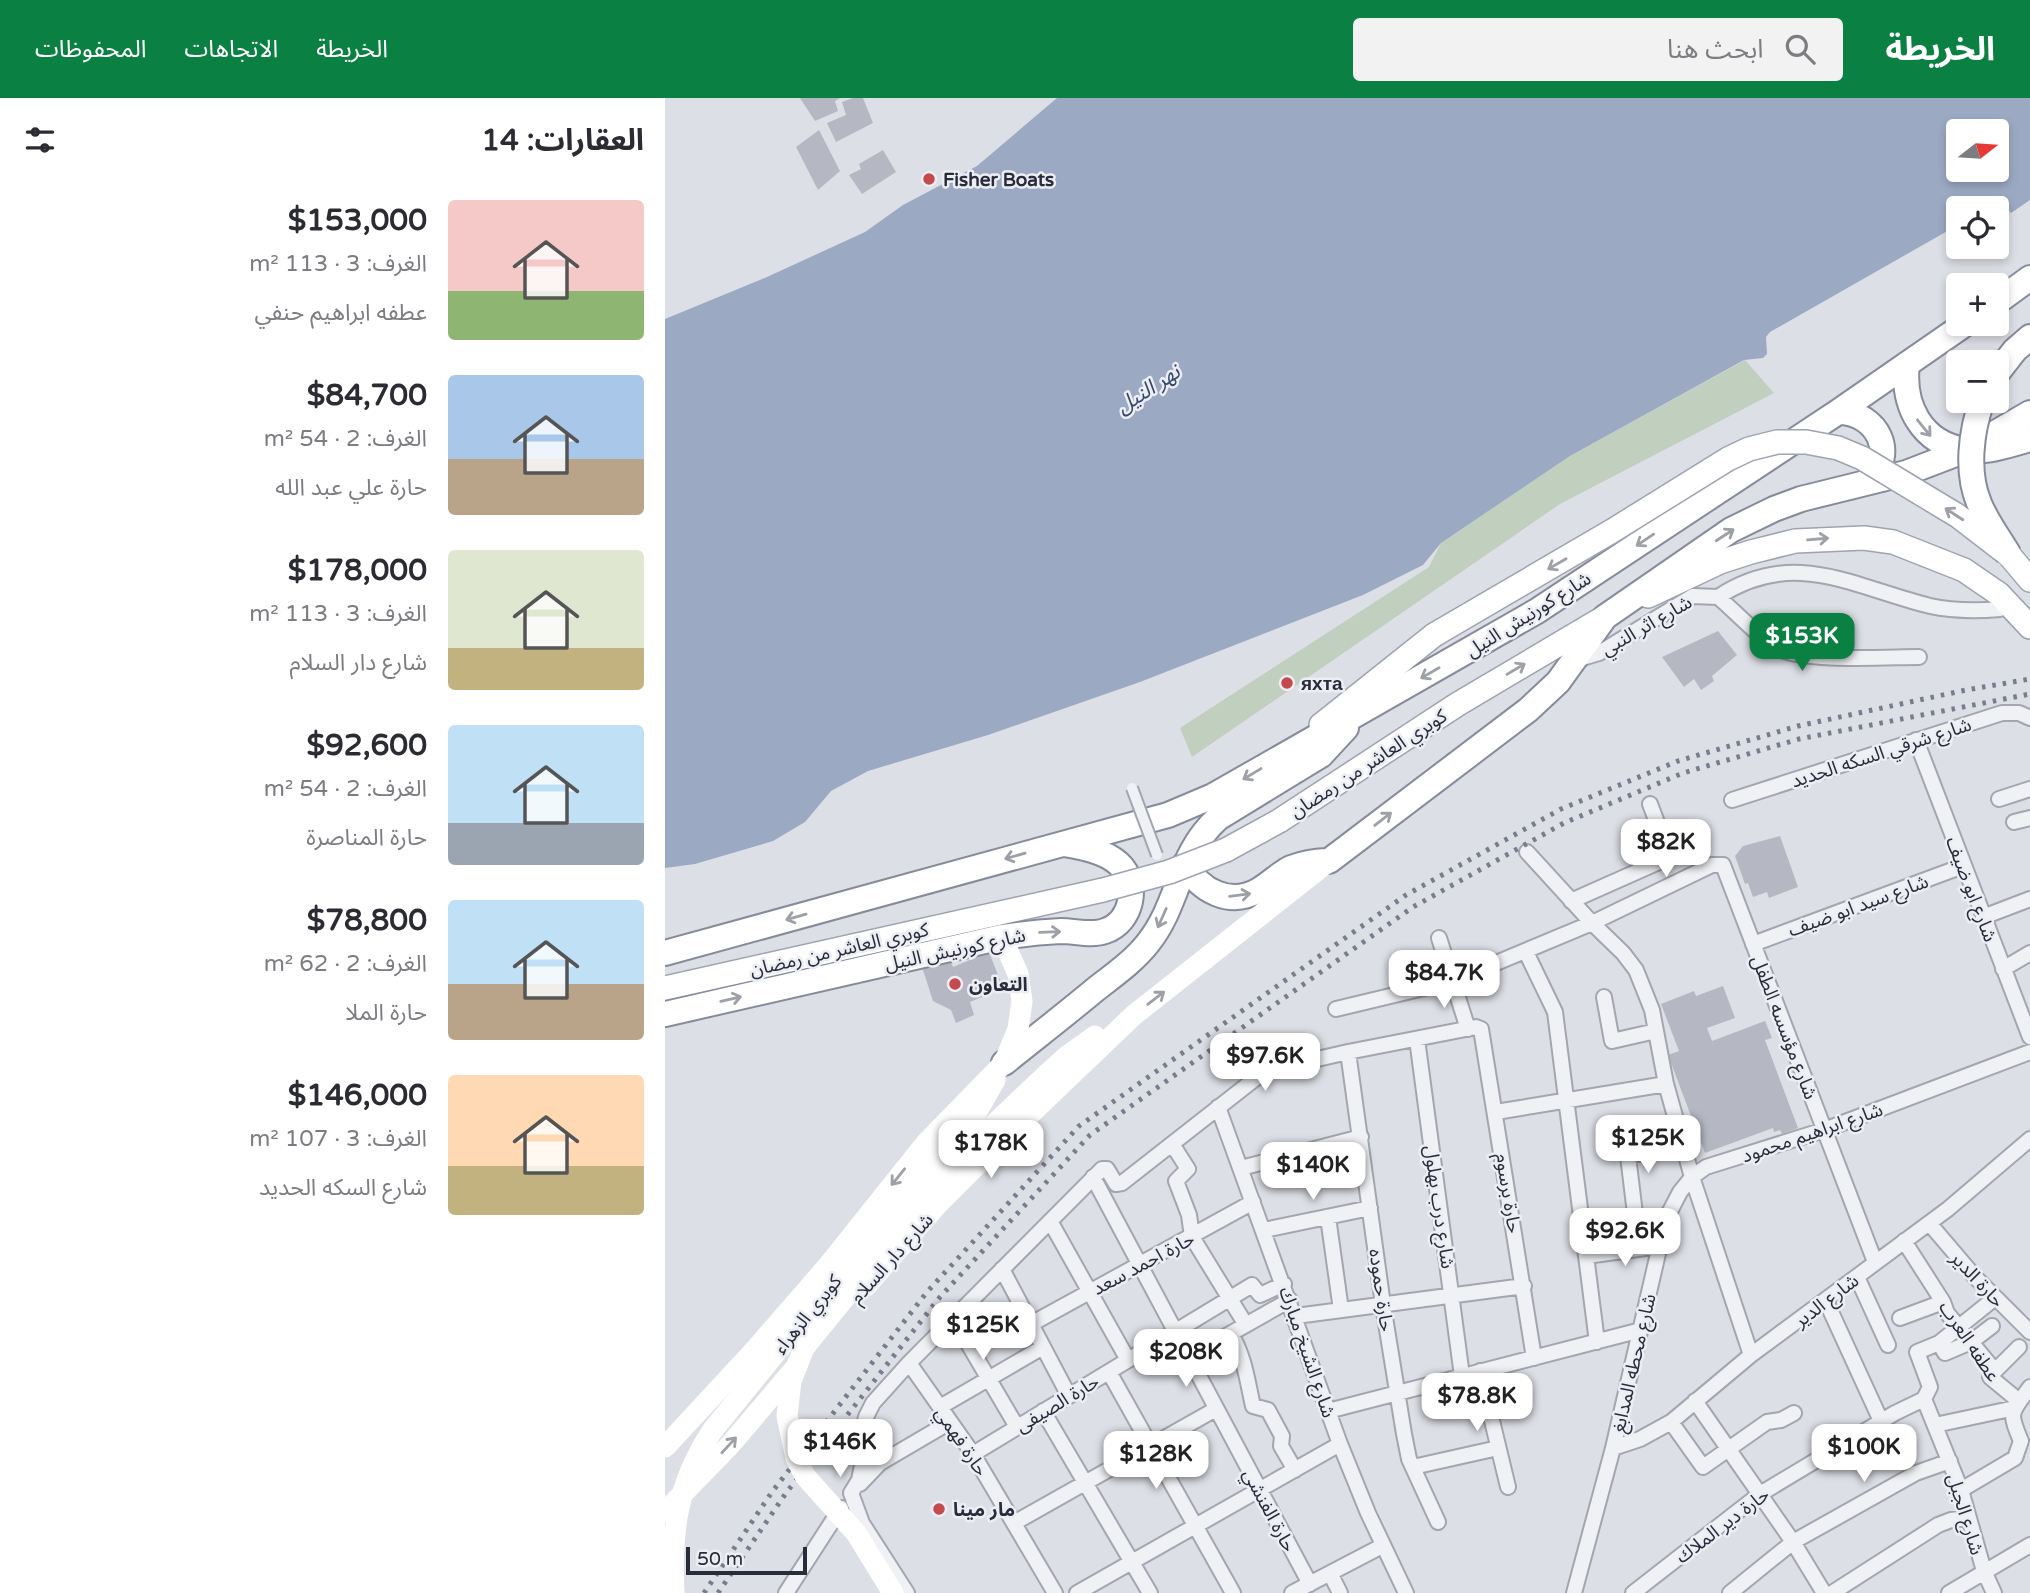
<!DOCTYPE html>
<html lang="ar">
<head>
<meta charset="utf-8">
<style>
  body { margin:0; font-family:"Varela Round","Noto Sans Arabic",sans-serif; background:#f2f2f3; color:#2b2b33; direction:rtl; height:100vh; display:flex; flex-direction:column; font-size:26px; white-space:nowrap }
  * { box-sizing:border-box; margin:0 }
  p { font-size:23px; color:#7c7c81 }
  .icon { flex:none; width:38px; height:38px; fill:none; stroke:currentColor; stroke-width:2; stroke-linecap:round; stroke-linejoin:round }
  .map { position:relative; flex:1; overflow:hidden; direction:ltr }
  .details { display:flex; flex-direction:column; background:#fff; width:665px }
  .details>* { flex:none }
  .needle { width:46px; rotate:73deg }
  .controls { position:absolute; left:1281px; top:21px; display:grid; gap:14px }
  .controls a { display:grid; place-items:center; width:63px; height:63px; border-radius:7px; background:#fff; box-shadow:0 4px 10px #0003; font-size:35px }
  .scale { position:absolute; left:21px; bottom:18px; width:121px; box-sizing:border-box; padding-left:7px; border:4px solid #282c3b; border-top:0; font-size:19px; line-height:24px; white-space:nowrap; color:#282c3b; -webkit-text-stroke:5px #eceef4; paint-order:stroke }
  .price { position:absolute; translate:-50% -60px; padding:0 16px; border-radius:14px; background:#fff; color:#222; font-size:23px; line-height:46px; filter:drop-shadow(0 2px 4px #0008) }
  .price::after { content:''; position:absolute; left:50%; top:42px; width:21px; height:16px; margin-left:-10px; background:inherit; clip-path:polygon(0 0,100% 0,50% 100%) }
  .price.selected { background:#0b8043; color:#fff }
  ul { padding:0; list-style:none }
  li { display:flex; align-items:center; gap:21px; height:175px; padding:0 21px }
  li span { display:grid; place-items:center; flex:none; width:196px; height:140px; border-radius:7px; color:#555 }
  li>.icon { margin-inline-start:auto }
  span .icon { width:84px; height:84px; fill:#fffc; stroke-width:1 }
  li b { font-size:30px }
  h2 { display:flex; justify-content:space-between; align-items:center; height:84px; padding:0 21px; font-size:30px }
  header { display:flex; align-items:center; gap:42px; box-sizing:border-box; height:98px; padding:0 35px; background:#0b8043; color:#fff }
  header strong { font-size:33px }
  nav { display:flex; gap:38px; margin-inline-start:auto; font-size:24px }
  .search { width:490px; height:63px; background:#f2f2f3; display:flex; align-items:center; gap:18px; box-sizing:border-box; padding:0 24px; border-radius:7px; color:#7c7c81; font-size:26px }
  main { display:flex; flex:1; min-height:0 }
  .map>svg:first-child { display:block }
  .green { fill:#c1cfbf }
  .water { fill:#9ba9c3; fill-rule:evenodd }
  .building { fill:#b5b8c2 }
  .lines { fill:none; stroke-linecap:round; stroke-linejoin:round }
  .minor-casing { stroke:#a3a6af; stroke-width:18 }
  .primary-casing { stroke:#9ea3b0; stroke-width:26 }
  .trunk-casing { stroke:#868b9b; stroke-width:28 }
  .minor { stroke:#eff1f4; stroke-width:14 }
  .secondary { stroke:#fff; stroke-width:21 }
  .primary { stroke:#fff; stroke-width:23 }
  .trunk { stroke:#fff; stroke-width:24 }
  .rail { stroke:#787d8e; stroke-width:5; stroke-dasharray:3.5 7; stroke-linecap:butt }
  .pedestrian-bridge-casing { stroke:#a3a6af; stroke-width:14; stroke-linecap:butt }
  .primary-bridge-casing { stroke:#9ea3b0; stroke-width:26; stroke-linecap:butt }
  .trunk-bridge-casing { stroke:#868b9b; stroke-width:28; stroke-linecap:butt }
  .pedestrian-bridge { stroke:#eff1f4; stroke-width:10 }
  .secondary-bridge { stroke:#fff; stroke-width:21 }
  .primary-bridge { stroke:#fff; stroke-width:23 }
  .trunk-bridge { stroke:#fff; stroke-width:24 }
  .oneway { stroke:#9ea0a7 }
  .poi-dot { fill:#c34a4d; stroke:#eceef4; stroke-width:2.5 }
  .labels { text-anchor:middle; stroke-width:5; stroke-linejoin:round; paint-order:stroke }
  .poi-label { font-size:19px; font-weight:bold; fill:#282c3b; stroke:#eceef4; text-anchor:start }
  .street-label { font-size:19px; fill:#282c3b; stroke:#eceef4 }
  .water-label { font-size:21px; font-style:italic; fill:#35476c; stroke:#eceef4 }
</style>
</head>
<body>
<header>
<strong>الخريطة</strong>
<div class="search"><svg class="icon" aria-label="search" viewBox="0 0 24 24"><circle cx="10" cy="10" r="6"/><path d="M15 15l6 6"/></svg>ابحث هنا</div>
<nav><a>الخريطة</a><a>الاتجاهات</a><a>المحفوظات</a></nav>
</header>
<main>
<div class="map">
<svg width="1365" height="1495" viewBox="0 0 1365 1495">
  <rect width="100%" height="100%" fill="#dddfe6"/>
  <path class="green" d="M1080,262l29,33 -214,111 -368,253 -12,-29 249,-161 12,-24 129,-87z"/>
  <path class="water" d="M392,0h973v102l-19,13 -9,-9 -12,4h-32v17l-188,107 -4,5 1,17 -4,4 -19,2 -174,96 -129,87 -18,22 -60,30 -223,87 -152,53 -120,36 -37,20 -26,31 -32,19 -78,23 -30,4v-549l102,-42 98,-45 38,-27 74,-39zM1293,33h39v39h-39z"/>
  <path class="building" d="M135,0h40l-5,3 3,10 -23,10z
    M188,0h10l10,25 -37,19 -9,-19 19,-8 -4,-13z
    M154,32l21,41 -22,19 -22,-43z
    M218,52l13,22 -34,22 -13,-19 12,-6 -2,-5z
    M1053,533l19,24 -25,21 2,5 -13,9 -7,-11 -10,8 -22,-30z
    M1115,738l18,51 -29,11 -2,-6 -14,5 -5,-14 -3,1 -10,-28 8,-10z
    M324,854l14,36 -33,14 4,13 -18,8 -5,-13 -18,-9 -11,-34 27,-11 4,11z
    M1058,888l12,32 -28,10 5,13 53,-20 7,17 -7,2 33,88 -16,6 -2,-4 -6,2 -1,-4 -68,25 -37,-98 11,-4 -18,-47 33,-13 2,5z"/>
  <g class="lines">
    <g class="minor-casing">
      <path id="minor" d="M1053,499c76,-50 135,-10 212,9 23,5 47,5 70,3
        M1053,499c20,17 39,39 62,52 24,13 107,8 139,8
        M911,562l23,-7 94,-57 25,1
        M1251,642l114,297
        M1334,701l31,-10
        M1067,702l270,-87h17l11,5
        M1349,724l16,-4
        M862,754l65,71 31,30 13,17 16,40 14,74 26,93 -12,15 -14,27 -53,229 -39,145
        M906,803l99,-44 -20,-53
        M1318,819l47,-18
        M774,840l29,91
        M1088,846l210,-78
        M861,854l29,60 42,330
        M1338,871l27,-16
        M939,899l8,44 44,-10
        M671,911l117,-28 139,-58 120,-58h11l152,397
        M752,941l45,337
        M683,954l35,253 21,129 5,25 29,63
        M553,1009l122,337 28,69 38,80
        M831,1014l170,-28
        M507,1046l16,25 -12,12 13,34 3,22 54,88
        M576,1070l120,-31
        M428,1079l217,407
        M663,1119l13,93
        M385,1123l78,139
        M971,1124l-8,-66 56,-11
        M1264,1125l46,54 55,55
        M599,1132l106,-22
        M1239,1143l39,61 4,11 48,58 -5,6 29,24
        M921,1158l74,-10
        M337,1171l67,127
        M1192,1179l31,68
        M1161,1203l55,120
        M631,1218l228,-30
        M288,1220l64,109
        M1235,1220l43,-16
        M366,1226l222,-122
        M566,1236c14,24 16,46 22,72l15,4 14,26 -1,10 14,24
        M1274,1245l6,10 26,-11 21,-16
        M1086,1257l-59,-178 14,-10 118,-37 206,-78
        M524,1259l101,-57
        M244,1265l64,91 82,139
        M815,1273l28,116
        M1330,1273l24,-24
        M444,1274l124,221
        M1030,1303l98,141 31,51
        M275,1309l103,-60
        M378,1313l107,182
        M663,1313l313,-81
        M1006,1324l32,45 64,-45 14,-2 13,-7
        M1270,1327l80,-17
        M948,1350l27,-9 31,-17 80,-67 197,-146 82,-70
        M308,1356l279,-169 8,10 24,-11
        M748,1369l85,-19
        M195,1386l20,-21 70,-41
        M1296,1392l54,-32 6,-17c-13,-31 -10,-27 9,-54
        M349,1425l202,-114
        M665,1475l10,20
        M121,1495l55,-85
        M242,1495l-45,-70 -11,-30 8,-13 3,-15v-32l4,-16 7,-14 36,-40 193,-194h5l9,15 6,-1 143,-112 83,-19 128,-25 5,2 53,329
        M412,1495l263,-149
        M627,1495l90,-47
        M968,1495l127,-99 135,-81 29,-14
        M1065,1495l63,-51 123,-69 34,-12
        M1167,1495l106,-68 13,-5 17,-2
        M1284,1495l81,-48
        M1329,1495l-10,-22 -23,-81 -37,-91 6,-12 -13,-35 22,-9 56,-45"/>
    </g>
    <g class="primary-casing">
      <path id="primary" d="M1344,457l21,25
        M983,498l72,-34 31,-10 44,-11 69,-3 29,4 71,28 35,24 31,33
        M656,627l113,-90
        M561,752l53,-29 179,-117 147,-87
        M0,890l438,-98"/>
    </g>
    <g class="trunk-casing">
      <path id="trunk" d="M1332,204l33,-24
        M1242,266c-5,41 14,79 58,86 20,3 45,-5 65,-11
        M1332,275l18,-23 15,-13
        M1173,314c40,0 61,44 28,70
        M520,766c15,27 45,43 74,26 12,-7 20,-16 32,-22 13,-5 25,-7 38,-7l199,-151 30,-28 47,-65 126,-87 43,-21 27,-10 105,-26 60,-23 64,-37
        M0,855l503,-138 45,-19 324,-185 301,-199 127,-88
        M0,916l337,-77c20,-3 39,-5 59,-6 14,0 31,5 44,0 27,-9 35,-47 14,-67 -14,-13 -37,-17 -55,-20
        M339,965c31,-25 62,-49 92,-74 18,-14 38,-28 52,-46 32,-40 29,-88 70,-125l103,-63 25,-27"/>
    </g>
    <use href="#minor" class="minor"/>
    <path class="secondary" d="M382,976l20,-18 28,-20
      M180,1170l130,-153 20,-35
      M201,1188l71,-81 39,-39 158,-151 195,-154
      M0,1349l89,-96 73,-84 99,-124 78,-80 14,-34 4,-28 -4,-27 -16,-37
      M0,1414l65,-67 67,-79"/>
    <use href="#primary" class="primary"/>
    <use href="#trunk" class="trunk"/>
    <path class="rail" d="M39,1495l68,-101 155,-200 152,-166 327,-231 155,-86 117,-48 120,-35 168,-36 64,-11
      M53,1495l68,-100 154,-196 150,-162 323,-228 151,-84 119,-50 116,-34 231,-45"/>
    <g class="pedestrian-bridge-casing">
      <path id="pedestrian-bridge" d="M467,690l25,67"/>
    </g>
    <g class="primary-bridge-casing">
      <path id="primary-bridge" d="M769,537l178,-104 116,-72 21,-10 28,-7h29l32,6 24,10 96,58 48,37
        M438,792l66,-18 57,-22"/>
    </g>
    <g class="trunk-bridge-casing">
      <path id="trunk-bridge" d="M1317,303c-11,30 -16,71 -3,102 7,18 20,35 30,52"/>
    </g>
    <use href="#pedestrian-bridge" class="pedestrian-bridge"/>
    <path class="secondary-bridge" d="M9,1495c-3,-63 3,-108 38,-162l133,-163
      M228,1495l-37,-60 -51,-57 -9,-18 -9,-42 4,-35 13,-33 113,-139 50,-59 80,-76"/>
    <use href="#primary-bridge" class="primary-bridge"/>
    <use href="#trunk-bridge" class="trunk-bridge"/>
  </g>
  <defs><path id="oneway-shaft" d="M-6 0H5M1.5-3L5.5 0L1.5 3" fill="none" stroke-width="1.6" stroke-linecap="round" stroke-linejoin="round" transform="scale(1.75)"/></defs>
  <g class="oneway">
    <use href="#oneway-shaft" transform="translate(1259 330) rotate(51)"/>
    <use href="#oneway-shaft" transform="translate(1289 416) rotate(-147)"/>
    <use href="#oneway-shaft" transform="translate(1060 437) rotate(-33)"/>
    <use href="#oneway-shaft" transform="translate(1153 441) rotate(-5)"/>
    <use href="#oneway-shaft" transform="translate(980 442) rotate(146)"/>
    <use href="#oneway-shaft" transform="translate(892 466) rotate(150)"/>
    <use href="#oneway-shaft" transform="translate(851 571) rotate(-31)"/>
    <use href="#oneway-shaft" transform="translate(765 575) rotate(150)"/>
    <use href="#oneway-shaft" transform="translate(587 676) rotate(149)"/>
    <use href="#oneway-shaft" transform="translate(718 721) rotate(-38)"/>
    <use href="#oneway-shaft" transform="translate(350 758) rotate(164)"/>
    <use href="#oneway-shaft" transform="translate(575 797) rotate(-7)"/>
    <use href="#oneway-shaft" transform="translate(131 819) rotate(164)"/>
    <use href="#oneway-shaft" transform="translate(497 820) rotate(114)"/>
    <use href="#oneway-shaft" transform="translate(385 834) rotate(-2)"/>
    <use href="#oneway-shaft" transform="translate(491 900) rotate(-38)"/>
    <use href="#oneway-shaft" transform="translate(66 901) rotate(-13)"/>
    <use href="#oneway-shaft" transform="translate(233 1079) rotate(129)"/>
    <use href="#oneway-shaft" transform="translate(64 1347) rotate(-47)"/>
  </g>
  <g class="poi-dot">
    <circle cx="264" cy="81" r="7"/>
    <circle cx="622" cy="585" r="7"/>
    <circle cx="290" cy="886" r="7"/>
    <circle cx="274" cy="1411" r="7"/>
  </g>
  <g class="labels">
    <g class="poi-label">
      <text x="278" y="88">Fisher Boats</text>
      <text x="636" y="592">яхта</text>
      <text x="304" y="893">التعاون</text>
      <text x="288" y="1418">مار مينا</text>
    </g>
    <g class="street-label">
      <text transform="translate(863 516) rotate(-32)" y="7">شارع كورنيش النيل</text>
      <text transform="translate(981 527) rotate(-30)" y="7">شارع اثر النبي</text>
      <text transform="translate(1216 654) rotate(-18)" y="7">شارع شرقي السكه الحديد</text>
      <text transform="translate(703 665) rotate(-33)" y="7">كوبري العاشر من رمضان</text>
      <text transform="translate(1307 791) rotate(69)" y="7">شارع ابو ضيف</text>
      <text transform="translate(1193 807) rotate(-20)" y="7">شارع سيد ابو ضيف</text>
      <text transform="translate(174 851) rotate(-13)" y="7">كوبري العاشر من رمضان</text>
      <text transform="translate(290 851) rotate(-12)" y="7">شارع كورنيش النيل</text>
      <text transform="translate(1120 929) rotate(69)" y="7">شارع مؤسسه الطفل</text>
      <text transform="translate(1147 1034) rotate(-19)" y="7">شارع ابراهيم محمود</text>
      <text transform="translate(844 1095) rotate(81)" y="7">حارة برسوم</text>
      <text transform="translate(775 1109) rotate(82)" y="7">شارع درب بهلول</text>
      <text transform="translate(226 1160) rotate(-48)" y="7">شارع دار السلام</text>
      <text transform="translate(478 1165) rotate(-28)" y="7">حارة احمد سعد</text>
      <text transform="translate(1313 1181) rotate(47)" y="7">حارة الدير</text>
      <text transform="translate(717 1192) rotate(82)" y="7">حارة حموده</text>
      <text transform="translate(1161 1202) rotate(-37)" y="7">شارع الدير</text>
      <text transform="translate(142 1216) rotate(-51)" y="7">كوبري الزهراء</text>
      <text transform="translate(1305 1243) rotate(56)" y="7">عطفه العرب</text>
      <text transform="translate(643 1254) rotate(71)" y="7">شارع الشيخ مبارك</text>
      <text transform="translate(968 1265) rotate(-77)" y="7">شارع محطه المدابغ</text>
      <text transform="translate(392 1305) rotate(-31)" y="7">حارة الصيفى</text>
      <text transform="translate(297 1343) rotate(56)" y="7">حارة فهمي</text>
      <text transform="translate(605 1412) rotate(62)" y="7">حارة الفنشي</text>
      <text transform="translate(1301 1416) rotate(73)" y="7">شارع الجبل</text>
      <text transform="translate(1057 1427) rotate(-37)" y="7">حارة دير الملاك</text>
    </g>
    <g class="water-label">
      <text transform="translate(483 291) rotate(-33)" y="7">نهر النيل</text>
    </g>
  </g>
</svg>
<div class="controls">
<a><svg class="needle" viewBox="-14 -14 28 28"><path d="M0-13l5 13h-10z" fill="#e53935"/><path d="M0 13l5-13h-10z" fill="#7c7c81"/></svg></a>
<a><svg class="icon" aria-label="locate" viewBox="0 0 24 24"><circle cx="12" cy="12" r="6"/><path d="M12 2v4M12 18v4M2 12h4M18 12h4"/></svg></a>
<a>+</a>
<a>−</a>
</div>
<div class="scale">50 m</div>
<b class="price selected" style="left:1137px;top:575px">$153K</b>
<b class="price" style="left:1001px;top:781px">$82K</b>
<b class="price" style="left:779px;top:912px">$84.7K</b>
<b class="price" style="left:600px;top:995px">$97.6K</b>
<b class="price" style="left:983px;top:1077px">$125K</b>
<b class="price" style="left:326px;top:1082px">$178K</b>
<b class="price" style="left:648px;top:1104px">$140K</b>
<b class="price" style="left:960px;top:1170px">$92.6K</b>
<b class="price" style="left:318px;top:1264px">$125K</b>
<b class="price" style="left:521px;top:1291px">$208K</b>
<b class="price" style="left:812px;top:1335px">$78.8K</b>
<b class="price" style="left:175px;top:1381px">$146K</b>
<b class="price" style="left:1199px;top:1386px">$100K</b>
<b class="price" style="left:491px;top:1393px">$128K</b>
</div>
<section class="details">
<h2>العقارات: 14<svg class="icon" aria-label="filters" viewBox="0 0 24 24"><path d="M4 7h16M4 17h16"/><circle cx="9" cy="7" r="2"/><circle cx="15" cy="17" r="2"/></svg></h2>
<ul>
<li><span style="background:linear-gradient(#f6c9c9 65%,#8fb573 0)"><svg class="icon" aria-label="home" viewBox="0 0 24 24"><path d="M3 11l9-7 9 7M6 9v11h12V9"/></svg></span><div><b>$153,000</b><p>الغرف: 3 · 113 m²</p><p>عطفه ابراهيم حنفي</p></div></li>
<li><span style="background:linear-gradient(#a9c7e8 60%,#b9a48a 0)"><svg class="icon" aria-label="home" viewBox="0 0 24 24"><path d="M3 11l9-7 9 7M6 9v11h12V9"/></svg></span><div><b>$84,700</b><p>الغرف: 2 · 54 m²</p><p>حارة علي عبد الله</p></div></li>
<li><span style="background:linear-gradient(#dfe7d0 70%,#c2b280 0)"><svg class="icon" aria-label="home" viewBox="0 0 24 24"><path d="M3 11l9-7 9 7M6 9v11h12V9"/></svg></span><div><b>$178,000</b><p>الغرف: 3 · 113 m²</p><p>شارع دار السلام</p></div></li>
<li><span style="background:linear-gradient(#bfe0f5 70%,#9aa5b1 0)"><svg class="icon" aria-label="home" viewBox="0 0 24 24"><path d="M3 11l9-7 9 7M6 9v11h12V9"/></svg></span><div><b>$92,600</b><p>الغرف: 2 · 54 m²</p><p>حارة المناصرة</p></div></li>
<li><span style="background:linear-gradient(#bfe0f5 60%,#b9a48a 0)"><svg class="icon" aria-label="home" viewBox="0 0 24 24"><path d="M3 11l9-7 9 7M6 9v11h12V9"/></svg></span><div><b>$78,800</b><p>الغرف: 2 · 62 m²</p><p>حارة الملا</p></div></li>
<li><span style="background:linear-gradient(#ffd9b3 65%,#c2b280 0)"><svg class="icon" aria-label="home" viewBox="0 0 24 24"><path d="M3 11l9-7 9 7M6 9v11h12V9"/></svg></span><div><b>$146,000</b><p>الغرف: 3 · 107 m²</p><p>شارع السكه الحديد</p></div></li>
</ul>
</section>
</main>
</body>
</html>
